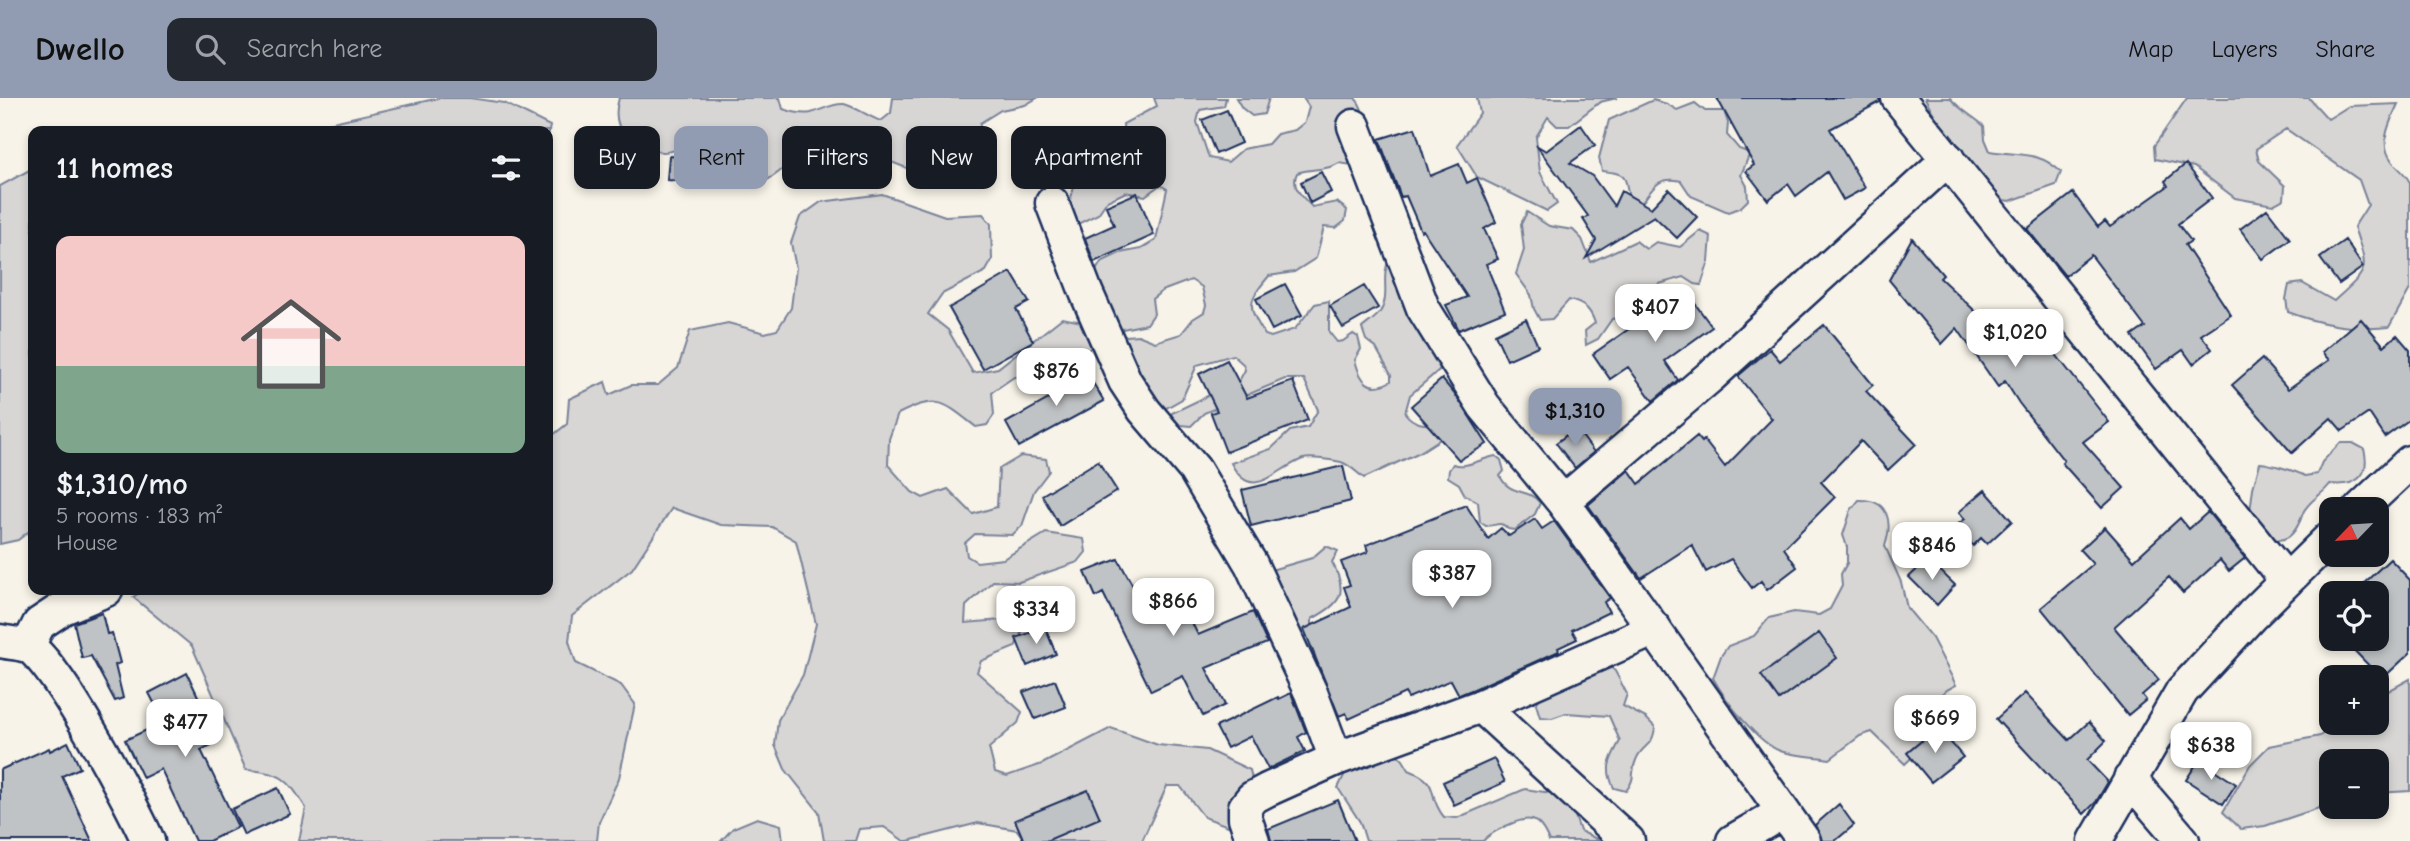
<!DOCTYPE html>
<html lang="en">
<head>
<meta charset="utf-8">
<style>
  body { margin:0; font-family:"Comic Neue",sans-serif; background:#242831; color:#f1f3f6; height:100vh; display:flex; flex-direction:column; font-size:26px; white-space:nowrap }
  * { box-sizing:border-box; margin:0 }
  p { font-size:23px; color:#9ea1a6 }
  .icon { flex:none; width:38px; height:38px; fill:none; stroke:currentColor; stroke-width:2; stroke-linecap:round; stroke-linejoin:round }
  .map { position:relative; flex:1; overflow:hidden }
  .sheet { position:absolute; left:28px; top:28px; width:525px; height:469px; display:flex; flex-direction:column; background:#171b24; border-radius:14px; box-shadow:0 4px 10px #0003 }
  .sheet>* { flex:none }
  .guide { position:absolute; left:574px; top:28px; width:665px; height:63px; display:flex; gap:14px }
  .needle { width:46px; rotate:245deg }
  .tools { position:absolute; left:2319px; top:399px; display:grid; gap:14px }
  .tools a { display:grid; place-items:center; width:70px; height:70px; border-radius:14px; background:#171b24; box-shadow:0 4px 10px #0003; font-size:35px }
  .price { position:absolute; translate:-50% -60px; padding:0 16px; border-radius:14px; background:#fff; color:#222; font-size:23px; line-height:46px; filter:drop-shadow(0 2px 4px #0008) }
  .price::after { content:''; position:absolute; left:50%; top:42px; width:21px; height:16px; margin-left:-10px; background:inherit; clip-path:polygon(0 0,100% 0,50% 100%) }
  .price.active { background:#919bb2; color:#111 }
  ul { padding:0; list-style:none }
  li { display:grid; align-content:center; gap:14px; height:371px; padding:0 28px }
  li span { display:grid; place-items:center; height:217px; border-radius:14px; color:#555 }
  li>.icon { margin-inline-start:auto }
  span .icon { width:126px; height:126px; fill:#fffc; stroke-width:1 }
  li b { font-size:30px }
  h2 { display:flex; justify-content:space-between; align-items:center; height:84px; padding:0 28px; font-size:30px }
  .pill { padding:0 24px; border-radius:14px; background:#171b24; box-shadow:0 4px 10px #0003; font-size:24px; line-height:63px }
  .pill.active { background:#919bb2; color:#111 }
  header { display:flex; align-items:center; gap:42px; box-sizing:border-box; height:98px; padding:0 35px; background:#919bb2; color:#111 }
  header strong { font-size:33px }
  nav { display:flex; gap:38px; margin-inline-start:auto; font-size:24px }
  .search { width:490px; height:63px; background:#242831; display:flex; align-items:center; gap:18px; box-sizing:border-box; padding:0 24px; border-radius:14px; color:#9ea1a6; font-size:26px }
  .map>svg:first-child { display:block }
  .green { fill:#d7d6d4; stroke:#798299; stroke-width:2 }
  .building { fill:#c0c3c5; stroke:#1b2f5e; stroke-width:2 }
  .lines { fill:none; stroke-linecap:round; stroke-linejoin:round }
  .minor-casing { stroke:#1b2f5e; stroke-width:37 }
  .minor { stroke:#f7f3e8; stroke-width:32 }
</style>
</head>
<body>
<header>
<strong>Dwello</strong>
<div class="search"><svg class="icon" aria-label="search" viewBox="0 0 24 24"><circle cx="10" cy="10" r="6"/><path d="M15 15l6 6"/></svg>Search here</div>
<nav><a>Map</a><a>Layers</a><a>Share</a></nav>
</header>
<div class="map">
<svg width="2410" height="743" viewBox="0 0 2410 743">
  <rect width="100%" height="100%" fill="#f7f3e8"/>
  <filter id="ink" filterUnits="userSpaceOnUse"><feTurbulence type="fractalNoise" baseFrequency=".0143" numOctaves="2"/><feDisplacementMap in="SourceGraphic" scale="14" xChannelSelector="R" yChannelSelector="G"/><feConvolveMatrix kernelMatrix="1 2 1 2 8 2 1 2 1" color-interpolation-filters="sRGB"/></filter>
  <g filter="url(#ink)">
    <path class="green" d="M439,0h31l34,5 46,23 -2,11v-6h-287l41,-2z
      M619,0h161l3,11c9,3 19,6 28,4 11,-3 22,-10 33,-9 10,2 25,13 37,17l10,-8 2,-15h144l-12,7 -24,5 -21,13 -2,24 -9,9 -12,-4 -8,17 -17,5 -13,-1 -30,-12 -5,3 -7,10 -7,1c-14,-9 -2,-26 -11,-37 -4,-4 -11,-7 -15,-10 -13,3 -27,3 -38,11 -9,6 -10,14 -16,22 -7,10 -25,22 -37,25 -9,-5 -29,-10 -35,-14 -7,-6 -8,-18 -17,-22 -13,-7 -25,2 -38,2 -31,-2 -54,-21 -44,-54z
      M1154,0h72l-2,8 -24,4 -3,12 12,36 19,4 15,-13 25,-5 9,-10 18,-4 10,-8 4,-15 -6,-9h52c16,16 7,51 -3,67l-13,-2c-11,8 -29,5 -42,10 -7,14 6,24 15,34l25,-5 10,8 -2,11 -9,7 -12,-1 -8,31 -22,14 -25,4c-22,26 -22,30 -4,59l6,2 24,-8 20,-25 14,-3v31l8,10 6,-1 10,-7 5,3 3,12 -6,11c5,20 14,34 36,21v-6l-15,-27 -10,-8 -4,-12c6,-5 14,-10 18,-16 11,-16 0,-35 9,-52l17,33 18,51 21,15 -6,11 -29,25 -5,18c8,11 21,13 33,10l10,-17 13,-4 11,6 3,5 -2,5 -53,34 -56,26c-7,-5 -15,-14 -23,-16 -9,-2 -29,-5 -38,-3 -28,10 -51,45 -72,4l40,-14 19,-18 18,-4 10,-17 -14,-31h-19l-81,34 -13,13 -19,-2 -3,-5 3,-6 67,-32 6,-11 -2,-6 -10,-9 -36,10 -15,34 -16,9 -12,-7 -35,-54 7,-11 12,-1 17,7 26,-8 12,-15 11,-7 2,-7 -4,-18 -11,-7 -29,11 -10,8 2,15 -7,10 -30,6 -26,-51 10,-17 19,-9 21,-4 15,-9 11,-51 -7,-4 -15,11 -19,-4 -19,9 -9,13 -20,10 -6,-3 -3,-17 6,-20 34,-25 20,-3 5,-3c-12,-6 -10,-16 -11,-29l34,-18z
      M1236,0h33l-5,16 -12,2 -10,-8z
      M1477,0h140l-17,4 -31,24h-12l-9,-9 -12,20 4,35 17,32 -10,7 -70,-34 -20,-32 23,-32z
      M1925,0h25c10,12 23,18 34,28l1,13 5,12c28,5 48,-1 71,21l-5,13 -46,16 -14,-2 -44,-52z
      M2187,0h122l19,21 21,-13 49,-2c-8,18 -20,39 -6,57 6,8 14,12 18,22v106l-21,38c-33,4 -70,-3 -101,-15l-2,-13 3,-14 13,-2 32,18c36,-33 35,-29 20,-74l14,-22 -9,-25 -73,-51 -30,20 3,12 26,25 -1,13 -11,6 -38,-7 -41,-31 -39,-8 -1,-13z
      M1653,2l14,4 10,6 18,-7 10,8h19l4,12 -1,12 12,14 11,4 -9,22 6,11 1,14 -8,8 -12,4 -37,-16 -10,-15c-23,-5 -27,6 -40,23l-12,-5c-4,-25 -3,-25 -27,-28l-3,-13 10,-38z
      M33,70v360l-15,12 -18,4v-358z
      M882,96l63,22 38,-2 8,10 1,36 -6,11 -44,23 -14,20 20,16 25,43 25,-5 64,-50 25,5 12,13 -18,24 -41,17h-26l-22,15 2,23 -7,10 -11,2c-33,-26 -38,-33 -78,-13l-9,25 -1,26 24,27 11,6 25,-9 25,25 24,-7 2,-38 22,-13 25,3 3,12 -15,20 -12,35 -10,9 -37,-1 -10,9 2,13 10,6 26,-3 43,-26 38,6 2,13 -8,10 -59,20 -26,-1 -27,25 -1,17 49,-4 11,6 -10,22 -34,14 -4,11 45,40 -4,11 -29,25 6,24 12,4 35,-12 69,-36 47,17 49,5 43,20 3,13 -25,43 -24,-9 -24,-31h-13l-25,55h-117l-8,-11 -39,-7 -70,18h-4l-20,-14 -25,2 -4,12h-31l-5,-29 -34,-43 -10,-24 3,-25 25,-45 13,-51 -20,-83 -24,-14 -51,-2 -49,-17 -40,61 -60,47 -3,25 7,22 45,22 14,19 -16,74 -20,44 -2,19h-298l7,-33c-19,-30 -24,-36 -60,-38l-54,-124 -59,-49 11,-7h404v-151l19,-15 2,-25 36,-17 4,13 22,-10h27l20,-17 12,-37 38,-8 37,10 12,-3 14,-22 5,-40 -5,-25 9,-26 21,-15z
      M1527,114l22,14 24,4 9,9 9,23 45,-21 10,8 10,-7 24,5 20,-16 11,5 -2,25 -8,24 -6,-1 -11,-7 -25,7 -10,8 -5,12 -8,9 -24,6 -14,20 -12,6 -1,-14 10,-8c-5,-15 -11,-19 -26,-23l-17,19 -12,1 -6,-11 -3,-14 -15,-21 8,-24 -3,-26z
      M2340,345h13l11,6c7,27 -8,38 -34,35 -7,10 -17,14 -24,24 -4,4 -4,10 -7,15 -13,28 -32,15 -51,4l5,-39 7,-25c11,1 36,8 45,13l12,-2 5,-12z
      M1496,358l5,4 3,11 -4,5c10,21 28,11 40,27l-5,11 -20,16 -7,-1c-7,-9 -12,-3 -22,-3l-6,-4 -2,-20 -13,-7 -6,-11 -11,-7 1,-7 4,-6c13,5 29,-6 43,-8z
      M1859,402c30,-1 34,22 26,46l16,36 6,26 25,30 24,47 -11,6 -16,20 3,27 -27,26 -33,-32 -12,4 -30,23c-16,-3 -35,-3 -50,-8 -23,-9 -55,-51 -67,-73l8,-22 7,-10 26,-10 15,-18 25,-6 25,3 11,-6 12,-23 -1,-12 6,-11v-16l-4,-12 8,-25z
      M1326,448l12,5 -6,11c17,32 9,41 -20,57v15l-12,1 -15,-10 -14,-55 41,-12z
      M1605,564l10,9 12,23 -4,12 23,12 9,9c-2,21 -13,17 -19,33 -6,13 1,17 -10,31l-12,-3c-10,-21 -4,-28 6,-47l-11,-25 -43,-3 -14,5 -12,-1 -4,-13 7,-11z
      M2410,581v112l-33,2 -1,-32h-45v43l-66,22 -24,3 -18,-17 27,-47 19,-19 51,-10 14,-13h42l1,-26z
      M1394,653l9,9 6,10c34,14 16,24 35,47l13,1 68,-29 26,4 12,6 9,8 8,24 21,10h-52c-10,-25 -20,-26 -43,-15 -8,4 -17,8 -23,15h-117l-6,-19 -22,-34 11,-23z
      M757,720l24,7 2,16h-62l12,-13z"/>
    <path class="building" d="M1717,0h163v4l-50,27 35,59 -22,12 -16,-28 -31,24 -8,-12 -20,16 -22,-29 8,-6z
      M1227,12l14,33 -25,11 -14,-34z
      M1581,27l14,20 -25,18 22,13 22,30 7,-15 30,17 18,-19 28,28 -20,21 -23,-22 -68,42 10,-18 -13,-21 5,-3 -52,-71 10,6z
      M1415,30l15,48 29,-12 8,19 10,-5 19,44 -12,7 14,30 -12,5 19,47 -46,19 -13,-25 21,-8 -44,-67 -2,1 -15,-35 -5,1 -22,-58z
      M854,44l6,32 -31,6 -5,-32z
      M669,58l31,3 -2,23 -31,-2z
      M2186,66l26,34 -34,26 13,17 -6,4 46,70 -30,20 11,14 -19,15 -10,-14 -27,19 -24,-33 13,-9 -54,-72 -26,21 -38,-47 46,-36 25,34 7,-6 5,6 58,-41 -3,-5z
      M1321,74l10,20 -21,11 -9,-21z
      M1137,95l17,42 -60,27 -9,-24 29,-13 -8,-19z
      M2267,111l23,30 -27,20 -23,-30z
      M1912,140l31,37 -3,3 52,49 19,-13 11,15 14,-10 22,30 -4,3 55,70 -26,20 41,46 -22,20 -40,-45 2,-2 -45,-58 -14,-22 -7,6 -41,-59 -15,16 -53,-64z
      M2345,142l18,27 -24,17 -19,-26z
      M1011,174l18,30 -13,7 17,32 -50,28 -34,-61z
      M1285,186l17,31 -30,15 -16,-31z
      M1364,188l14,22 -35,20 -13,-22z
      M1685,192l27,37 -47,34 13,19 -25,21 -25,-34 -18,12 -17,-25z
      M1526,221l12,27 -31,14 -12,-26z
      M2361,221l23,27 13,-11 13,15v69l-25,18 -16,-24 -27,18 -11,-13 -39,35 -60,-68 30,-26 26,30 41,-29 -7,-8z
      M1824,227l49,60 -7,6 50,53 -28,26 -27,-29 -40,41 14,15 -51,51 13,19 -30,23 -6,-9 -9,7 -21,-29 -25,13 -14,-27 -51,33 -53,-73 41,-35 10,14 58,-48 5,6 2,-2 21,27 47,-48 -34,-43 32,-27 10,12z
      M1227,262l20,38 46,-17 15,39 -82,32 -15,-39 6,-2 -18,-37z
      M1075,270l8,14 7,-4 14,23 -85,46 -13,-24 55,-31 -7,-12z
      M1442,281l15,18 30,47 -28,16 -48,-54z
      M1576,330l18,24 -19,16 -19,-25z
      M1098,363l19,30 -57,35 -18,-31z
      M1343,368l8,35 -100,25 -9,-36z
      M1985,392l27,31 -25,23 -6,-6 -8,8 -16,-21 8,-6 -6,-7z
      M1466,407l22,34 13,-11 8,8 26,-17 7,10 12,-8 56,77 -6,4 5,10 -37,18 5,9 -19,9 1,3 -85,38 -15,6 -8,-15 -43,18 -3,-5 -56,26 -3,-6 -7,3 -35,-87 47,-22 -7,-20 6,-2 -9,-23 27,-10 -2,-7z
      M2208,414l37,46 -16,13 -9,-11 -37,33 -14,-16 -55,50 45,53 -17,15 4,5 -18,15 -87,-107 52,-44 -13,-14 25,-23 29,33 46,-42 9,11z
      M1118,461l33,59 31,-15 16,32 55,-23 14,31 -61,25 19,37 -22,11 -20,-40 -32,15 -48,-98 -7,4 -11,-25z
      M1928,461l27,26 -18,20 -28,-28z
      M2390,461l20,21v73l-28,26 -39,-40h33v-46h-8l-7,-7z
      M102,515l5,21 5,-1 8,30 -5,2 8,33 -8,3 -24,-45 -9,2 -8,-35z
      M1045,529l11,27 -29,12 -11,-28z
      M1819,535l18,25 -58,42 -18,-25z
      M187,575l32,68 -18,9 37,77 -29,14h-14l-34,-72 -18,9 -18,-38 39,-18 -15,-29z
      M1055,582l11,27 -31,12 -12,-27z
      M1291,595l15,39 -8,5 7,14 -37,18 -17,-33 -24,12 -11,-21 62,-30 1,2z
      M2025,595l44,47 20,-18 17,19 -19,19 21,22 -12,20 -12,12 -88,-95z
      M1938,629l25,30 -32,25 -24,-29z
      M68,644l12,26 -18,8 30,65h-92v-71l49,-22 1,3z
      M1494,661l11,23 -51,23 -11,-23z
      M2199,662l37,24 -13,20 -37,-24z
      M278,690l12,26 -46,21 -12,-26z
      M1088,692l12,28 -54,23h-22l-9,-21z
      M1338,702l17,41h-84l-3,-12z
      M1839,706l15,21 -19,16h-13l-7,-16z"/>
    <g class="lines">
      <g class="minor-casing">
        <path id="minor" d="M1898,0l388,482
          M1354,28l69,182 61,98 79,96 45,62 196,277
          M1052,105l34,89 39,89 19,29 51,60 56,94 60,129 25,66
          M1563,404l149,-127 236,-216
          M2360,411l50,-47
          M0,543c8,2 19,2 27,5 27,11 107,162 121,195
          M28,548l11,-22 24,-16 43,-18
          M1481,608l147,135
          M2130,681l53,62
          M1253,743l-8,-23v-11l7,-9 15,-8 69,-31 145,-53 174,-77
          M1733,743l50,-29
          M2095,743l87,-150 70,-76 79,-78"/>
      </g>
      <use href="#minor" class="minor"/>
    </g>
  </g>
</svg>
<div class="tools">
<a><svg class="needle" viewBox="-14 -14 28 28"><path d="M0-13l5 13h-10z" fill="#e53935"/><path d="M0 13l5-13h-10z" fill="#9ea1a6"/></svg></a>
<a><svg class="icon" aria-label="locate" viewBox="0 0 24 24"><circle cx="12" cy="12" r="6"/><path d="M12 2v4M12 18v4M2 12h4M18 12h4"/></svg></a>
<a>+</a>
<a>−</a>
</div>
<b class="price" style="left:1655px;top:246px">$407</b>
<b class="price" style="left:2015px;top:271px">$1,020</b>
<b class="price" style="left:1056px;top:310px">$876</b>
<b class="price active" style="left:1575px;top:350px">$1,310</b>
<b class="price" style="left:1932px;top:484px">$846</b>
<b class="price" style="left:1452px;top:512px">$387</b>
<b class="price" style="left:1173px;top:540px">$866</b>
<b class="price" style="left:1036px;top:548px">$334</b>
<b class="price" style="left:1935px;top:657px">$669</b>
<b class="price" style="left:185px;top:661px">$477</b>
<b class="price" style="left:2211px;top:684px">$638</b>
<div class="guide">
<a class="pill">Buy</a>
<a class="pill active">Rent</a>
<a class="pill">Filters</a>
<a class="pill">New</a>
<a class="pill">Apartment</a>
</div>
<section class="sheet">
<h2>11 homes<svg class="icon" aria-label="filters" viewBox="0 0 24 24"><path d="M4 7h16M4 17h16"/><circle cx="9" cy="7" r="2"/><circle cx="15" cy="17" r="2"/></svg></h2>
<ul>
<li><span style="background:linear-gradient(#f6c9c9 60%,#7fa58c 0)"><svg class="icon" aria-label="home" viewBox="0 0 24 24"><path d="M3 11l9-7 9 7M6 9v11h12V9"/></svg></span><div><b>$1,310/mo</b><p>5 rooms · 183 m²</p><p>House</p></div></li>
</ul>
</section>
</div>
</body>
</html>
